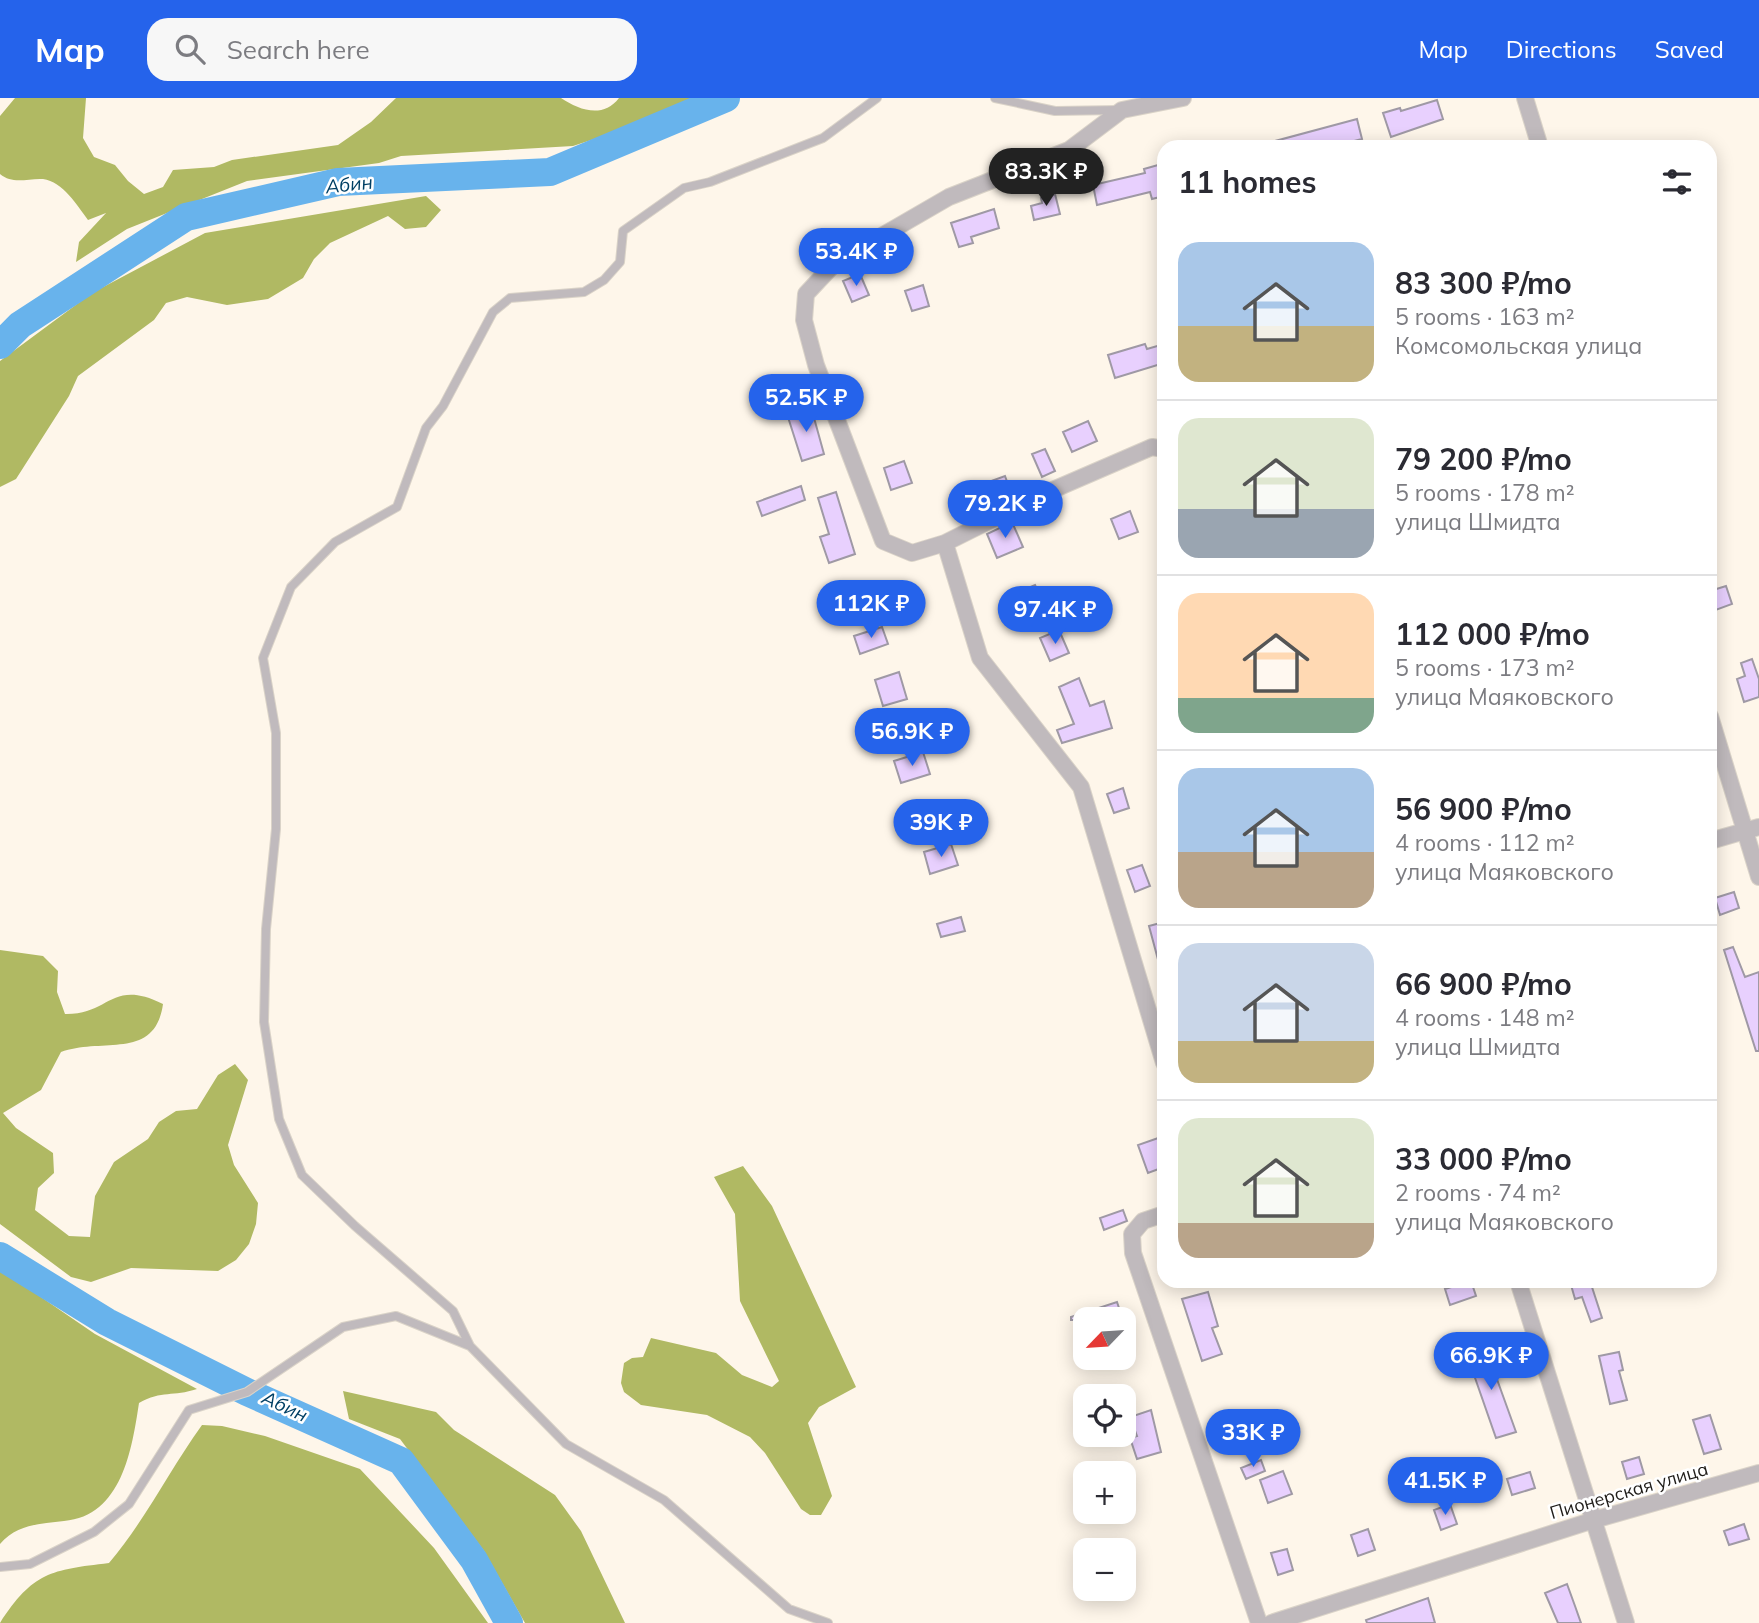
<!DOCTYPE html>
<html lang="en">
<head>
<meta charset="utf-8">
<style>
  body { margin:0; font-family:Mulish,sans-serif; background:#f7f7f7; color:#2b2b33; height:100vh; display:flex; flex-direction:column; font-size:26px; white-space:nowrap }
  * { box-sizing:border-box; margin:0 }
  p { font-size:23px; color:#7c7c81 }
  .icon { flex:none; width:38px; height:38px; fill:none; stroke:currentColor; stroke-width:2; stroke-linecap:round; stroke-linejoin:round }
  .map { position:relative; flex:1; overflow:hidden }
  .details { position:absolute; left:1157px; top:42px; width:560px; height:1148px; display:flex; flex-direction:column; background:#fff; border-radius:21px; box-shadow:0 4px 18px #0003 }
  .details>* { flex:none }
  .needle { width:46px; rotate:245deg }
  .tools { position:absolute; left:1073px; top:1209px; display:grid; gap:14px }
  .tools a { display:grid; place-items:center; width:63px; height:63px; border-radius:14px; background:#fff; box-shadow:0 4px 18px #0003; font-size:35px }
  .price { position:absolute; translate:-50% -60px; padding:0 16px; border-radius:24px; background:#2563eb; color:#fff; font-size:23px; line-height:46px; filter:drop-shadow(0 2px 4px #0008) }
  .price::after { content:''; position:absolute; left:50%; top:42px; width:21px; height:16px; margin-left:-10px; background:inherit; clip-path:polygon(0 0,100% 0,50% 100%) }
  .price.on { background:#222; color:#fff }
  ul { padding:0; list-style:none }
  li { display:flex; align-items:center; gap:21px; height:175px; padding:0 21px }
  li+li { border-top:2px solid #e1e1e2 }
  li span { display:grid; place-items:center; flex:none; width:196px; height:140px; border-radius:21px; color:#555 }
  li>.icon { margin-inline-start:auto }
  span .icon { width:84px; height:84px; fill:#fffc; stroke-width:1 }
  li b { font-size:30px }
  h2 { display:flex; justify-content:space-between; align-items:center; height:84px; padding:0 21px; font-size:30px }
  header { display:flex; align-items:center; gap:42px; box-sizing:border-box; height:98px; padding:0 35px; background:#2563eb; color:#fff }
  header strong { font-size:33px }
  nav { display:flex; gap:38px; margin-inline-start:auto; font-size:24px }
  .search { width:490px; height:63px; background:#f7f7f7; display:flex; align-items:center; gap:18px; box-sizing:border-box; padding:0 24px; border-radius:21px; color:#7c7c81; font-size:26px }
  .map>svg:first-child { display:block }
  .forest { fill:#b0b963 }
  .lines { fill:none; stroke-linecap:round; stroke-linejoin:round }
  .river { stroke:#68b3ec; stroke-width:28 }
  .building { fill:#e8d0fe; stroke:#9f99a5; stroke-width:2 }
  .service-casing { stroke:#dad3c8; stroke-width:10 }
  .minor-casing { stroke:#dad3c8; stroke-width:18 }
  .service { stroke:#c0babd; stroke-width:8 }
  .minor { stroke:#c0babd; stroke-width:16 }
  .labels { text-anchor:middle; stroke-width:5; stroke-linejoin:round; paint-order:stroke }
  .street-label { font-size:18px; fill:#1f1c18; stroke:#fff }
  .water-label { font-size:19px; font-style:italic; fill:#003f64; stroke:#fff }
</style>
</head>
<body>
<header>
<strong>Map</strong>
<div class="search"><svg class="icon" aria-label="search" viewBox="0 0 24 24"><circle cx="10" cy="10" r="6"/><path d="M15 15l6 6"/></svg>Search here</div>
<nav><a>Map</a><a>Directions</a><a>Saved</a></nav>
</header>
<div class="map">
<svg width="1759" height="1525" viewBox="0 0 1759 1525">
  <rect width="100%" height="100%" fill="#fef6ea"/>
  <path class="forest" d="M15,0h71l-3,40 11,19 21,8 13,16 16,13 19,-7 10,-17 41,-3 18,-7 106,-15 33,-23 25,-24h165c18,12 42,21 58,0h83l-65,27 -64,21 -172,10 -22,7 -132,18 -120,48 -51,33 3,-20 27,-29 -18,7c-11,-15 -25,-38 -45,-41 -15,-1 -30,6 -43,-5v-58z
    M426,98l15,14 -15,17 -21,2 -17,-13 -58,27 -16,16 -11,19 -35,21 -41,6 -40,-8 -21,6 -12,17 -76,56 -9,20 -53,83 -16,8v-126l92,-68 113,-60z
    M0,852l43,6 15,15 -1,21 8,22c45,1 46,-36 98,-10 -8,57 -60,33 -102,48l-20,38 -38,23 13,15 37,25 1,20 -16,15 -3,22 34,26 21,1 5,-41 19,-34 34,-23 11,-17 17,-11 21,-2 21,-34 17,-11 13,16 -20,65 6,20 24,38 -2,21 -7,20 -13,16 -18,11 -87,-3 -40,14 -20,-5 -71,-53z
    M743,1068l29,40 84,181 -37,20 -11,16 24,73 -11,19h-11l-9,-6 -36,-56 -15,-16 -43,-22 -66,-10 -17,-13 -3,-9 3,-20 8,-5 11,-1 8,-19 65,15 26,22 30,12 7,-6 -39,-80 -5,-87 -21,-37z
    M0,1171l95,65 102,55c-24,8 -35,1 -58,14 -7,46 -17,113 -75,118 -24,3 -47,3 -64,23z
    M343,1293l93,21 18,18 101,65 26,36 44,92h-100l-41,-72 -84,-112 -51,-20z
    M202,1327l20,1 43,10 95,33 74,79 54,75h-488c33,-51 51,-53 109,-60 37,-44 60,-92 93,-138z"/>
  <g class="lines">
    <path class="river" d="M0,247l20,-20 166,-108 152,-35 212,-10 176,-74
      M0,1158l107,66 140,70 154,69 73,99 35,63"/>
  </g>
  <path class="building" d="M1437,2l6,19 -52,18 -8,-24 17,-5 1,3z
    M1357,21l5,20 -31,8h-66l-1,-3z
    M1158,67l6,31 -12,3 -2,-7 -53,13 -4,-20 52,-12 -1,-4z
    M1055,96l5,20 -26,6 -3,-14 11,-3 -1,-5z
    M994,111l5,19 -28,9 2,6 -14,4 -8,-24z
    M860,176l9,21 -17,7 -9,-21z
    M923,187l6,21 -17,5 -7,-20z
    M1145,246l2,5 17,-5v19l-49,15 -7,-23z
    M811,309l13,47 -22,7 -15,-47z
    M1088,323l9,20 -25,11 -9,-20z
    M1045,351l10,22 -13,6 -10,-23z
    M904,363l8,22 -21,7 -7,-22z
    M1005,378l5,14 -36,13 -5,-14z
    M801,388l4,14 -43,16 -5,-14z
    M836,394l19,62 -26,9 -9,-26 9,-3 -11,-36z
    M1130,413l8,21 -19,7 -8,-20z
    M1012,424l11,25 -26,11 -10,-24z
    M1035,487l9,22 -21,9 -9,-22z
    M1726,488l6,18 -19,7 -3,-20z
    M882,529l6,17 -28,10 -6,-18z
    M1059,532l10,23 -19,8 -10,-23z
    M1752,561l7,20v18l-15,5 -7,-23 8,-3 -4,-13z
    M899,574l8,27 -24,7 -8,-26z
    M1079,580l11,28 14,-5 8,27 -50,15 -5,-13 17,-6 -15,-37z
    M923,654l7,22 -29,9 -7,-22z
    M1123,690l6,20 -15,5 -7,-19z
    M951,746l7,21 -28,9 -6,-22z
    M1142,767l8,21 -15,6 -8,-22z
    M1734,794l5,16 -19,7 -5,-17z
    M961,819l4,14 -24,6 -4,-13z
    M1164,824v44l-4,1 -11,-41z
    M1733,849l12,30 14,-5v79h-3l-32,-101z
    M1164,1038v31l-16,6 -10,-28z
    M1123,1112l4,11 -23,9 -4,-12z
    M1471,1183l5,15 -26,9 -5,-16z
    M1583,1183h7l12,37 -11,4 -9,-25 -7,2 -4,-14z
    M1208,1194l10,34 -6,2 10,26 -20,7 -20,-62z
    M1117,1204l6,18h-52v-3z
    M1485,1248l31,86 -20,6 -30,-86z
    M1619,1254l4,18 -4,1 8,29 -17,4 -11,-48z
    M1151,1312l10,42 -24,7 -7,-21 7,-2 -7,-19z
    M1243,1316l4,11 -17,8 -5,-12z
    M1710,1317l11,34 -17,5 -11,-34z
    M1639,1359l5,17 -17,5 -5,-17z
    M1261,1362l4,11 -19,8 -5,-11z
    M1283,1373l9,23 -24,9 -8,-23z
    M1530,1374l5,16 -23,7 -5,-16z
    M1450,1406l7,20 -16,6 -7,-20z
    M1744,1426l5,15 -20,6 -5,-14z
    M1368,1431l7,21 -17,6 -7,-21z
    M1287,1451l6,21 -15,5 -7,-22z
    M1567,1486l8,22 6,17h-23l-13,-30z
    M1428,1500l7,25h-68l-1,-3z"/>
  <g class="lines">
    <g class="service-casing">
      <path id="service" d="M995,0l60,13 64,-1
        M470,1248l-17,-35 -98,-85 -53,-51 -23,-56 -15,-97 2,-93 10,-100v-96l-13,-75 28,-71 44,-45 62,-35 29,-79 17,-22 50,-94 17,-14 74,-6 20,-12 16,-18 3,-31 61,-43 26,-6 113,-44 54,-40
        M0,1469l30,-3 64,-32 35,-28 60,-94 58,-18 96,-65 53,-11 74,30 96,98 98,56 125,109 39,14"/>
    </g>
    <g class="minor-casing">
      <path id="minor" d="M1525,0l15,49
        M1164,351l-12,-2 -111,48 -96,48 -33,10 -29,-12 -67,-176 -12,-45 2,-26 29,-31 114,-66 120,-47 53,-40 61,-12
        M945,445l35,115 101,129 83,276
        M1710,618l49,161
        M1710,743l49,-14
        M1164,1116l-21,7 -11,13 1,19 126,370
        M1518,1183l108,342
        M1271,1525l323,-103 165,-47"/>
    </g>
    <use href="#service" class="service"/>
    <use href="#minor" class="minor"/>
  </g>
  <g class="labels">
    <g class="street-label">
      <text transform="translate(1629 1393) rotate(-16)" y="6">Пионерская улица</text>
    </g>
    <g class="water-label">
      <text transform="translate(349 86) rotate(-6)" y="7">Абин</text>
      <text transform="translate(285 1308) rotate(25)" y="7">Абин</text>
    </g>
  </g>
</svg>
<div class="tools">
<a><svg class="needle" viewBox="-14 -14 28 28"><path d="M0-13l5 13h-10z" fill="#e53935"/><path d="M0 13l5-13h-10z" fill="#7c7c81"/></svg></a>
<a><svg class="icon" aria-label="locate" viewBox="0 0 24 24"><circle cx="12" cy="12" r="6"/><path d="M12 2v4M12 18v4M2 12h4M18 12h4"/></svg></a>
<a>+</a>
<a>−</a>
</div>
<b class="price on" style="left:1046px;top:110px">83.3K ₽</b>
<b class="price" style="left:856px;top:190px">53.4K ₽</b>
<b class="price" style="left:806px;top:336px">52.5K ₽</b>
<b class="price" style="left:1005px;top:442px">79.2K ₽</b>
<b class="price" style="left:871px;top:542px">112K ₽</b>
<b class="price" style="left:1055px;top:548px">97.4K ₽</b>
<b class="price" style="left:912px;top:670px">56.9K ₽</b>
<b class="price" style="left:941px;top:761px">39K ₽</b>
<b class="price" style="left:1491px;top:1294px">66.9K ₽</b>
<b class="price" style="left:1253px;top:1371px">33K ₽</b>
<b class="price" style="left:1445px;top:1419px">41.5K ₽</b>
<section class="details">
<h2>11 homes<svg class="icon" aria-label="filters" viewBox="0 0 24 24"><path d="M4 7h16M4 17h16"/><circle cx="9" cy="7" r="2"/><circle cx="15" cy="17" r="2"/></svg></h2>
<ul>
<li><span style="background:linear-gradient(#a9c7e8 60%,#c2b280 0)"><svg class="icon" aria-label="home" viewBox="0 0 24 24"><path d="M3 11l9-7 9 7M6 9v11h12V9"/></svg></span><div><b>83 300 ₽/mo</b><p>5 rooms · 163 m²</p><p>Комсомольская улица</p></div></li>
<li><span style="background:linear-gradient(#dfe7d0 65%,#9aa5b1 0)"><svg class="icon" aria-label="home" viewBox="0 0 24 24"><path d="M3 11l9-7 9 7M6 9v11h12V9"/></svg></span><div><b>79 200 ₽/mo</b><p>5 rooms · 178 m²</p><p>улица Шмидта</p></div></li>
<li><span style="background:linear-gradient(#ffd9b3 75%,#7fa58c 0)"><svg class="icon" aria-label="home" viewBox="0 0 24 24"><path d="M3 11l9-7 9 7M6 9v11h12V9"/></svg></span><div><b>112 000 ₽/mo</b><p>5 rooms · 173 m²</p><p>улица Маяковского</p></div></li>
<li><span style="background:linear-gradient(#a9c7e8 60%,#b9a48a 0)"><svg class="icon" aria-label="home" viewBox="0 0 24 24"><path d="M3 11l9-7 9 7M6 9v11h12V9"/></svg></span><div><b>56 900 ₽/mo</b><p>4 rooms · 112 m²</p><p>улица Маяковского</p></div></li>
<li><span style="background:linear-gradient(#c9d6e8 70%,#c2b280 0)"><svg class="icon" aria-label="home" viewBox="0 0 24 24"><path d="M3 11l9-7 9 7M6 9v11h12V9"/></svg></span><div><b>66 900 ₽/mo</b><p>4 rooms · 148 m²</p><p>улица Шмидта</p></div></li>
<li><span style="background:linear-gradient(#dfe7d0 75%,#b9a48a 0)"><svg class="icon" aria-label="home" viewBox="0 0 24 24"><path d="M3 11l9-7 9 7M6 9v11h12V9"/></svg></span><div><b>33 000 ₽/mo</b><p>2 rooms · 74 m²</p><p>улица Маяковского</p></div></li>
</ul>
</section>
</div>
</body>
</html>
